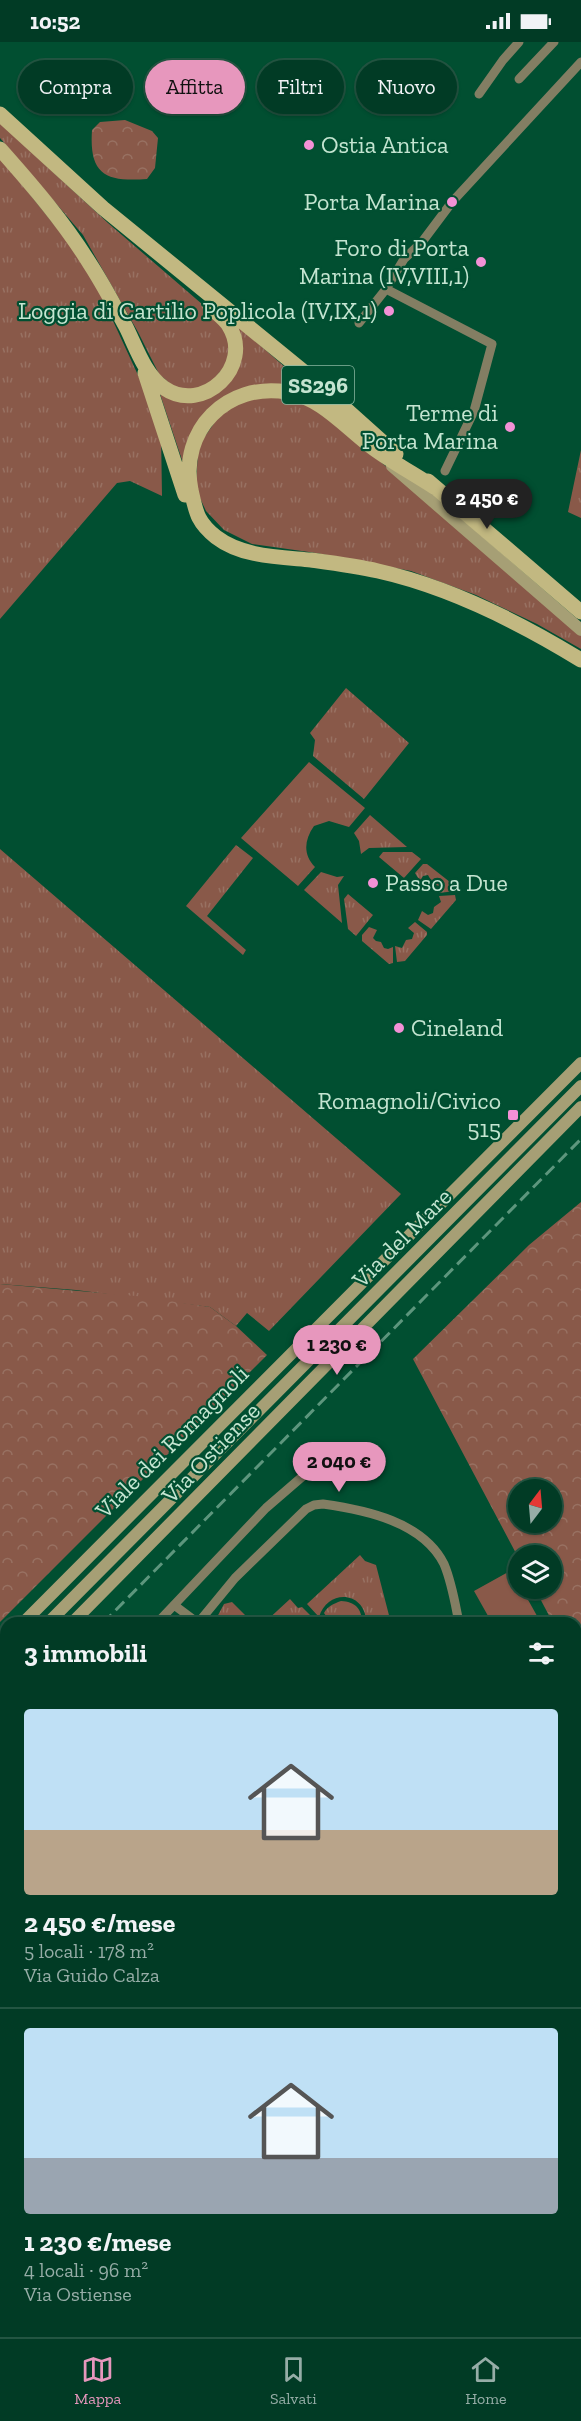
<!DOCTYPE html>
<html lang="it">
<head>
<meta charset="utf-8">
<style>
  body { margin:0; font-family:"Zilla Slab",serif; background:#0f4632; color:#f1f3f6; height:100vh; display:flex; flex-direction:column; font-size:22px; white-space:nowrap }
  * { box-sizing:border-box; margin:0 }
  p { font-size:20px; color:#96ada7 }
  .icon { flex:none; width:33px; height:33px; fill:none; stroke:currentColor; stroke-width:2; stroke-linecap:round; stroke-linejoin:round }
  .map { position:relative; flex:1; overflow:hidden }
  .panel { position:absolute; left:0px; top:1575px; width:582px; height:720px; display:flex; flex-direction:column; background:#013b25; border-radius:18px 18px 0 0; box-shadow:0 2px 4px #0004,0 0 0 2px #235542 }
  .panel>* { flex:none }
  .guide { position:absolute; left:18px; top:18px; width:546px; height:54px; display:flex; gap:12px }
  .needle { width:39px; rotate:16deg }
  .fabs { position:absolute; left:508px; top:1437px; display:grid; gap:12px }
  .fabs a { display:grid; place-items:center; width:54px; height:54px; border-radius:50%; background:#013b25; box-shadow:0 2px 4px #0004,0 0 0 2px #235542; font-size:30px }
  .price { position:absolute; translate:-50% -51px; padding:0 14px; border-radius:21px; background:#e797bd; color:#111; font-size:20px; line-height:39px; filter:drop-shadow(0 2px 3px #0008) }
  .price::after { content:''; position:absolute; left:50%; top:36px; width:18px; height:14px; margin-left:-9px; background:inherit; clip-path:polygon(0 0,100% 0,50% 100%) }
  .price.selected { background:#222; color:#fff }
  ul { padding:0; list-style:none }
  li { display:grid; align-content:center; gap:12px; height:318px; padding:0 24px }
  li+li { border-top:2px solid #235542 }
  li span { display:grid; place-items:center; height:186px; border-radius:6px; color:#555 }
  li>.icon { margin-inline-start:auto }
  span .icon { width:108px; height:108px; fill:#fffc; stroke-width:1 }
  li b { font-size:26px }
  h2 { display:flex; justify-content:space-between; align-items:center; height:72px; padding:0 24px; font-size:26px }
  .chip { padding:0 21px; border-radius:27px; background:#013b25; box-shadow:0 2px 4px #0004,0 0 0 2px #235542; font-size:21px; line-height:54px }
  .chip.selected { background:#e797bd; color:#111 }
  .status { display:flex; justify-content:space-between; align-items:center; height:42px; padding:0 30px; background:#013b25; direction:ltr }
  .status svg { height:16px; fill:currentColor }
  .dock { display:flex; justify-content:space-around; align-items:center; height:84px; border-top:2px solid #235542; background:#013b25; font-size:16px; color:#96ada7 }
  .dock a { display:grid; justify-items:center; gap:3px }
  .dock .selected { color:#e797bd }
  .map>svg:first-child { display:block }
  .grass { fill:url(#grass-tufts) }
  .forest { fill:url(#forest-crowns); fill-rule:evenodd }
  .pitch { fill:#895949 }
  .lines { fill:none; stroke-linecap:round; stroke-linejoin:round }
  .street { stroke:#837e63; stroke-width:9 }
  .secondary { stroke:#a69f75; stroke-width:12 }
  .primary { stroke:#c2b881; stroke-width:15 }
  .rail { stroke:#5d967d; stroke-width:3; stroke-dasharray:12 6; stroke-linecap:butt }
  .poi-dot { fill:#f391d6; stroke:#014f31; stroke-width:2 }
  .labels { text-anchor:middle; stroke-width:4.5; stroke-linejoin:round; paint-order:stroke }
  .shield { fill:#014f31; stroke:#8ab8a1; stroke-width:1.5 }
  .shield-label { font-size:22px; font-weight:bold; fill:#c4e5d1 }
  .poi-label { font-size:24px; fill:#c4e5d1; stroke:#014f31; text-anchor:end }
  .street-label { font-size:24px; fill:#c4e5d1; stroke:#014f31 }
</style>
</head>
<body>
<div class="status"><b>10:52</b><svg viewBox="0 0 49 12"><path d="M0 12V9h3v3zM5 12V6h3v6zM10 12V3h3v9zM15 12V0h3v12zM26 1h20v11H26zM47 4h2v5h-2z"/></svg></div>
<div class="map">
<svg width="581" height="2295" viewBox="0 0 581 2295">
  <defs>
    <pattern id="grass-tufts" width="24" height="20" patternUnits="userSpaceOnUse" patternTransform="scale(1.5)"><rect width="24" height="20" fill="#895949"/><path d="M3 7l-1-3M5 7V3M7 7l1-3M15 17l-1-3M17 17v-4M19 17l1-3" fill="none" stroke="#987162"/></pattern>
    <pattern id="forest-crowns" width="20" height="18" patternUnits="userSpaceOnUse" patternTransform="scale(1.5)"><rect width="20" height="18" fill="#895949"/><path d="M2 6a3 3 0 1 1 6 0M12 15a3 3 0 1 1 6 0" fill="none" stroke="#987162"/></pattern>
  </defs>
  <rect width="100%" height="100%" fill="#014f31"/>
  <path class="grass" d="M0,81l108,100 116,100 9,33 -27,33 -31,-1 -16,-14 -21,-42 -55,-97 -83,-97z
    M0,115l68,85 28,42 53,115 12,34 1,63 -32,-15 -13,2 -117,136z
    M237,283l81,71 -35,-11 -71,22 -25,68 -29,-87h65z
    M256,354l42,2 23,12 260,226v13l-44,-25 -61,-29 -65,-24 -95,-18 -64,-9 -28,-14 -18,-19 -7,-15 -3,-11 2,-35 5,-11 19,-27z
    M581,408v68l-13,-6z
    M346,646l63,55 -45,56 -51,-43 2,-16 -5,-7z
    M309,720l56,46 -16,19 -20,-6 -15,5c-10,14 -11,29 1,41l-17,19 -57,-48z
    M370,773l37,32 -38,1 -8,6 -2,-13 -5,-8z
    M236,803l17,13 -46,58 39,34 -3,5 -57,-49z
    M0,807l401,345 -132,137 -22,-18 -11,13 -26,-19 -134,-17 -76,-6z
    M383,810h29l9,7 -17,19 -25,-21z
    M423,822h4l28,22v5l-16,2v-7l-6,-2 -5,-9 -5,1 -3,5 -5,-8z
    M321,830l16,5 7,-1 -6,9 4,38 -38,-33z
    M348,852l25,21 -17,21 -8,-7 -4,-30z
    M455,853l1,5 -25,29 -13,-9 4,-9 6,4 5,-2 1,-6 7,-5 -2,-6z
    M415,880l12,10v3l-22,26 -8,1 -2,-16 7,2 4,-8 6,-1 2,-6 -6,-5z
    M369,885l8,3 -4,8 3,3 5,1 3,6 4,1 5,-2v16l-4,1 -27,-23v-6z
    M360,1513l5,6 11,4 15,58h-25c1,-31 -38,-36 -47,-6l-12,-13z
    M290,1557l8,9 4,-1 16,16h-54z
    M341,1559c14,1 21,7 21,22 -13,0 -30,4 -38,-10 4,-7 9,-9 17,-12z
    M232,1560l21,21h-29l-8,-4 8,-15z"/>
  <path class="forest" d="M125,78l27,11 6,7 -3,30 -8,11c-42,3 -58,-5 -55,-49l8,-8z
    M581,1160v474l-5,-9v-44h-23l-18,-34 17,-1v-32h-33v3l-106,-200 116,-114zM519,1448h33v32h-33z
    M0,1242l136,12 74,11 26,19 31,29 -267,267z"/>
  <path class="pitch" d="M512,1528l7,14v4l3,1 19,34h-49l-18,-32z"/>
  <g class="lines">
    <path class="street" d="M519,37l35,-37
      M479,52l24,-34 16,-18
      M386,247l106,55 -18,67 -29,60
      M359,281l27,-34 18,-30 18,-17 30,-40 129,-140
      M174,1563l24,18
      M157,1581l109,-115 44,-38
      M198,1581l37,-45 71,-69 8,-4 9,-1c43,6 100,18 121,60 8,19 11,39 15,59
      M0,1746l6,-6
      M0,1998l6,-8
      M0,2072l6,5
      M0,2098l6,5
      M0,2213l6,-7
      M0,2246l6,-8
      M233,2289l8,6
      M264,2289l7,6
      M151,2295l5,-6
      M359,2295l5,-6
      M456,2295l5,-6
      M552,2295l5,-6"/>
    <path class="secondary" d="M392,424l189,164
      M23,1581l558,-560
      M48,1581l533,-537
      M72,1581l509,-516
      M0,1604l6,-6
      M0,1629l6,-6
      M0,1653l6,-6"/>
    <path class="primary" d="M0,72l103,94 206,168 87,78
      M0,107c32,36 64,73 90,115 13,20 24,41 36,63 10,20 19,48 38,61 39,27 90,-22 65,-62 -4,-7 -13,-13 -19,-19
      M145,331l40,122
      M428,439l153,131
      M434,445c-20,-13 -42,-25 -61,-39 -27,-20 -52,-51 -86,-56 -60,-10 -108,38 -96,98 5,22 6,32 25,47 26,20 63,20 95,23 22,3 45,6 67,11 72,16 141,51 203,89"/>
    <path class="rail" d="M103,1581l478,-484
      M0,1686l6,-6"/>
  </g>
  <g class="poi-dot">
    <circle cx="309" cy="103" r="6"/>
    <circle cx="452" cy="160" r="6"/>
    <circle cx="481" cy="220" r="6"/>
    <circle cx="389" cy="269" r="6"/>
    <circle cx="510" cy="385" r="6"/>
    <circle cx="373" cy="841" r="6"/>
    <circle cx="399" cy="986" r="6"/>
    <rect x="507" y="1067" width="12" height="12" rx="3"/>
  </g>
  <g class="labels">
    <rect class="shield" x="282" y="324" width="72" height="38" rx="4.5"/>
    <g class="shield-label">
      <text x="318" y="351">SS296</text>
    </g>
    <g class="poi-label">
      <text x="321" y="111" text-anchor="start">Ostia Antica</text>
      <text x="440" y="168">Porta Marina</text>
      <text x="469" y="214">Foro di Porta<tspan x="469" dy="28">Marina (IV,VIII,1)</tspan></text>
      <text x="377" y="277">Loggia di Cartilio Poplicola (IV,IX,1)</text>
      <text x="498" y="379">Terme di<tspan x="498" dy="28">Porta Marina</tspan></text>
      <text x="385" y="849" text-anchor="start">Passo a Due</text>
      <text x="411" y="994" text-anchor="start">Cineland</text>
      <text x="501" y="1067">Romagnoli/Civico<tspan x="501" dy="28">515</tspan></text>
    </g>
    <g class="street-label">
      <text transform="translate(402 1196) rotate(-45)" y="8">Via del Mare</text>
      <text transform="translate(172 1400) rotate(-45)" y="8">Viale dei Romagnoli</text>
      <text transform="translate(211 1411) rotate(-46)" y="8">Via Ostiense</text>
    </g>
  </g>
</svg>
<div class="fabs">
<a><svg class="needle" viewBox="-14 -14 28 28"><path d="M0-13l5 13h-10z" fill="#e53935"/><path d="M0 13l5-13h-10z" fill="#96ada7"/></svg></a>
<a><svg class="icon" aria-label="layers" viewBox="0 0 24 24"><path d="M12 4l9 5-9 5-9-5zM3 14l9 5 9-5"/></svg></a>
</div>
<b class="price selected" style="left:487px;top:488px">2 450 €</b>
<b class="price" style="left:337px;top:1334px">1 230 €</b>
<b class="price" style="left:339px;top:1451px">2 040 €</b>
<div class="guide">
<a class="chip">Compra</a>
<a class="chip selected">Affitta</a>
<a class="chip">Filtri</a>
<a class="chip">Nuovo</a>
</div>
<section class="panel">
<h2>3 immobili<svg class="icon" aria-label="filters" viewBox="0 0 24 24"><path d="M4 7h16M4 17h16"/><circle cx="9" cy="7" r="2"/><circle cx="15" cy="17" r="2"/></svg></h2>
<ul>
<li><span style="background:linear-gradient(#bfe0f5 65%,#b9a48a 0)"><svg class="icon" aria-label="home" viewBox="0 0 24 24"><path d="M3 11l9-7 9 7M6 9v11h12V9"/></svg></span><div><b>2 450 €/mese</b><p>5 locali · 178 m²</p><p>Via Guido Calza</p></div></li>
<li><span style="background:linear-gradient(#bfe0f5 70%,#9aa5b1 0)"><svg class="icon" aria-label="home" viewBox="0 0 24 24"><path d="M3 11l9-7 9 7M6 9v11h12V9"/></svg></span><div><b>1 230 €/mese</b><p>4 locali · 96 m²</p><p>Via Ostiense</p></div></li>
</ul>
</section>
</div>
<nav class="dock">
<a class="selected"><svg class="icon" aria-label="map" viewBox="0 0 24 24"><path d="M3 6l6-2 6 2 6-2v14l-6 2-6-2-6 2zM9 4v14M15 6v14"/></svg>Mappa</a>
<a><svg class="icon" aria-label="saved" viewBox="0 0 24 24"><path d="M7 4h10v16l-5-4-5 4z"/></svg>Salvati</a>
<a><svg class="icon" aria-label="home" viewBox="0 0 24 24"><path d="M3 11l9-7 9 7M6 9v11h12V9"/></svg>Home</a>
</nav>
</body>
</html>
